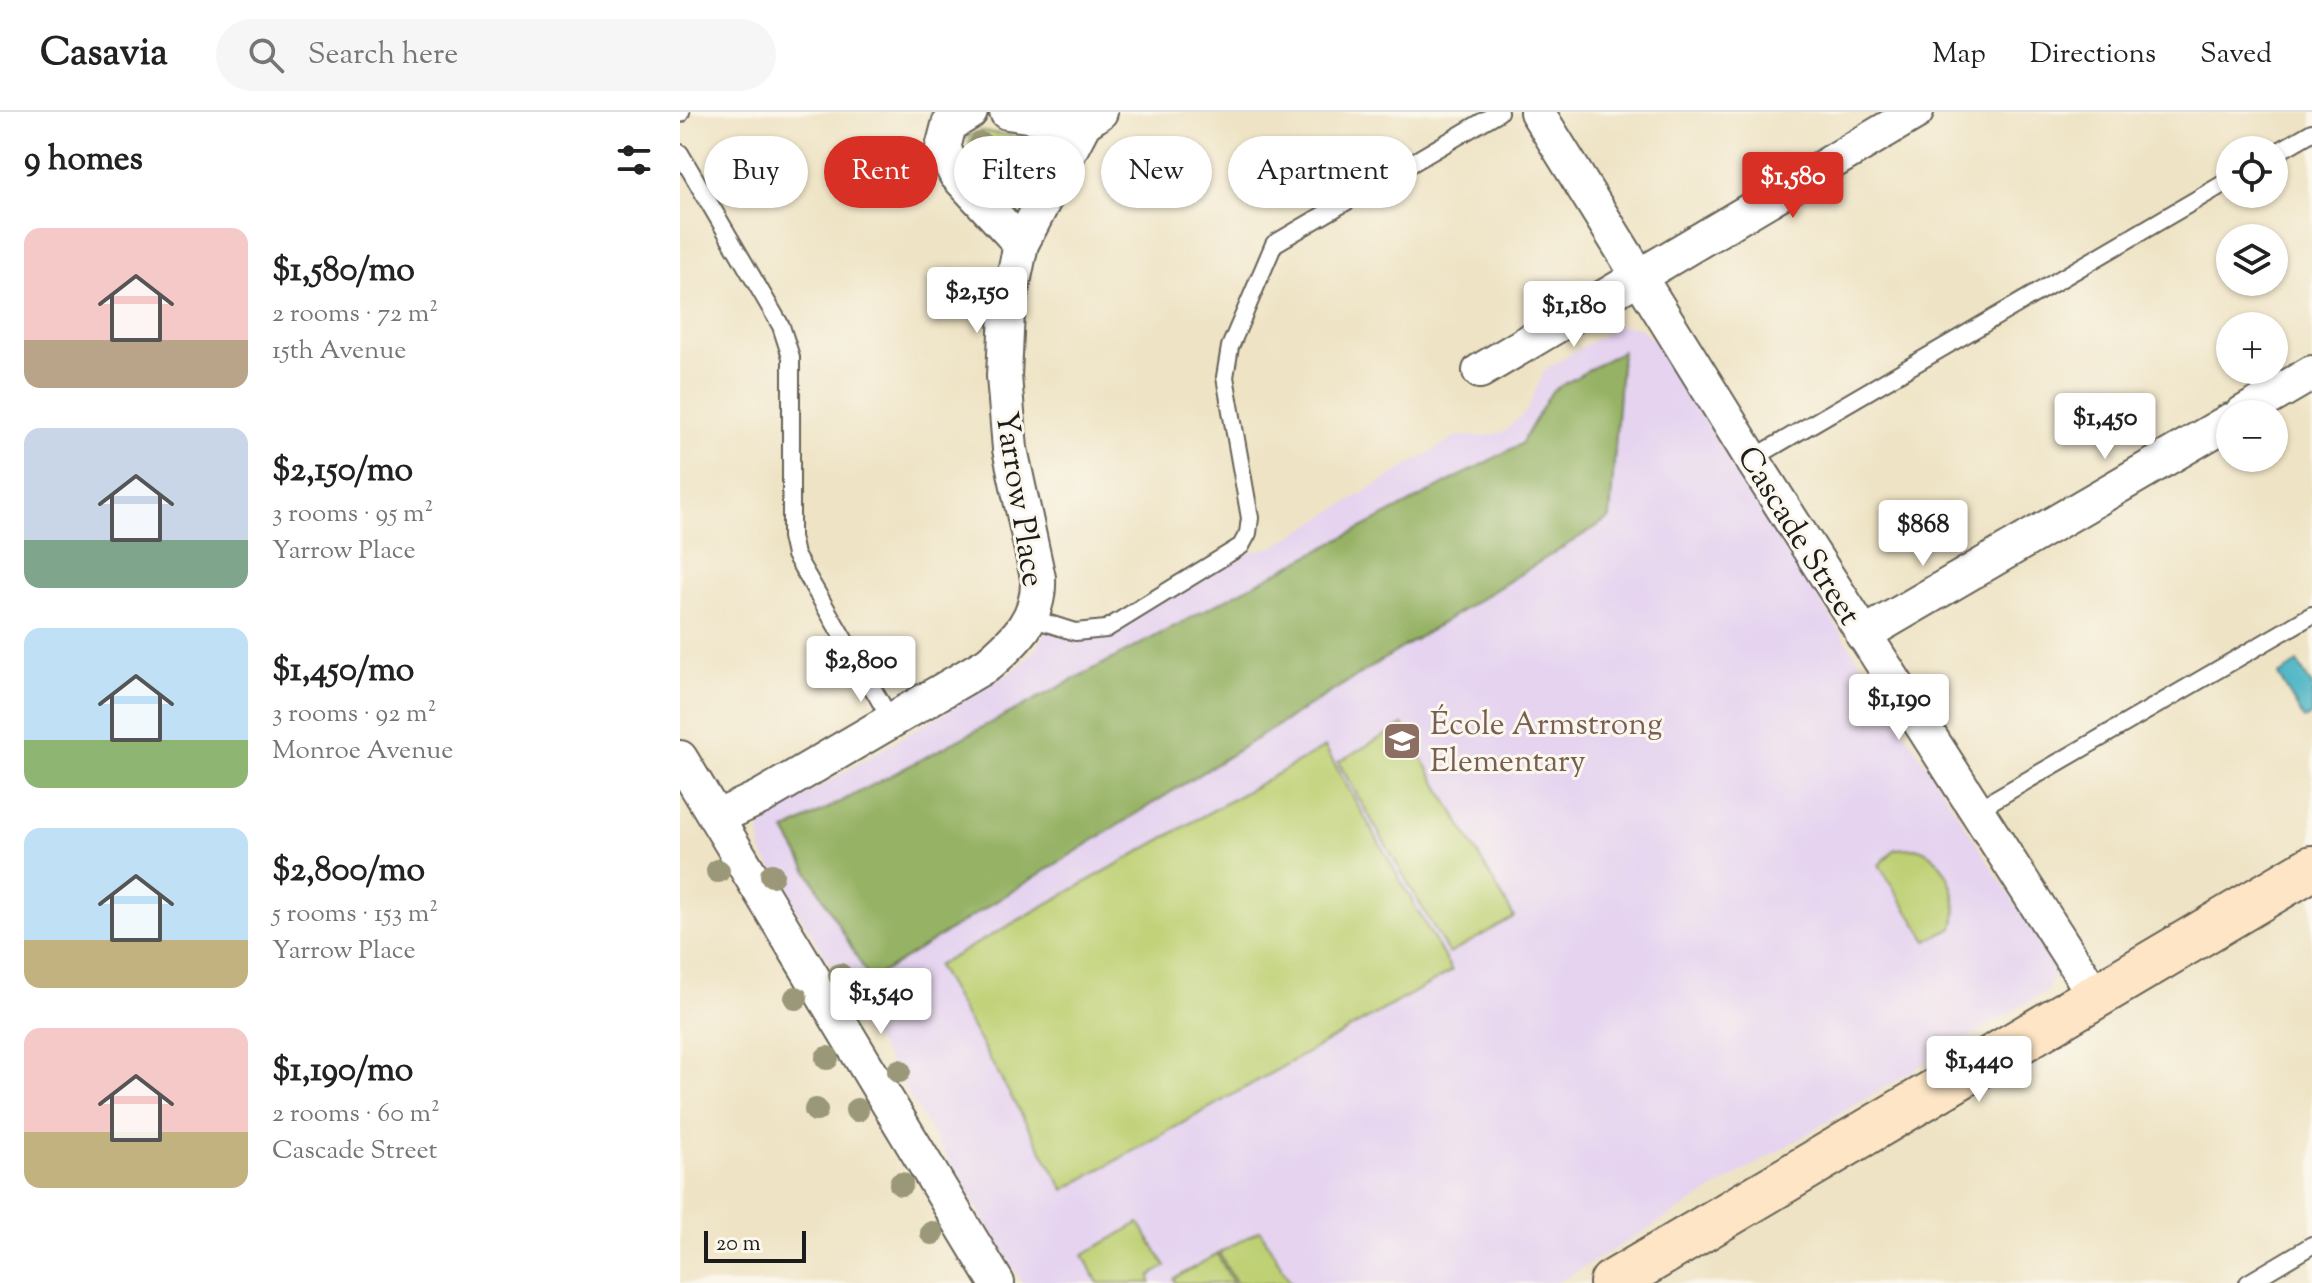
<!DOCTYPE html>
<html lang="en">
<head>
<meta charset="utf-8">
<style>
  body { margin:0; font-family:"Sorts Mill Goudy",serif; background:#f6f6f6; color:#222; height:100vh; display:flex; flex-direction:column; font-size:30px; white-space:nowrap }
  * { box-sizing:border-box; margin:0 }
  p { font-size:26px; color:#767676 }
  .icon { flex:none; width:44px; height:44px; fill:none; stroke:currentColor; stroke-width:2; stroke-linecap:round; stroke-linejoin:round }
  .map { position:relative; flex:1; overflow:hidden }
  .drawer { display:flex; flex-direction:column; background:#fff; width:680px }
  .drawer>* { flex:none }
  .guide { position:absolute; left:24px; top:24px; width:760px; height:72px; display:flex; gap:16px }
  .tools { position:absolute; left:1536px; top:24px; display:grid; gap:16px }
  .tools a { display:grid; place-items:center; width:72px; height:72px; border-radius:50%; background:#fff; box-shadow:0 2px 6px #0004; font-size:40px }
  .scale { position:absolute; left:24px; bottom:20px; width:102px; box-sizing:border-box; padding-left:8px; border:4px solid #1c1c1c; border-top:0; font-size:22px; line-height:28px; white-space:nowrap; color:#1c1c1c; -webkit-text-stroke:6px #fbf7ec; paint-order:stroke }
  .price { position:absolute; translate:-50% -68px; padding:0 18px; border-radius:8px; background:#fff; color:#222; font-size:26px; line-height:52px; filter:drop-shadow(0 2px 4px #0008) }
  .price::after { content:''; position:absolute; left:50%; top:48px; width:24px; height:18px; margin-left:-12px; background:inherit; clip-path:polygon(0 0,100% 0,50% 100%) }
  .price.active { background:#d93025; color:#fff }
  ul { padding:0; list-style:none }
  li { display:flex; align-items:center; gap:24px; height:200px; padding:0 24px }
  li span { display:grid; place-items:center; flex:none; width:224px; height:160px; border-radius:16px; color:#555 }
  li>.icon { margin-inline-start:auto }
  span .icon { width:96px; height:96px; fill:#fffc; stroke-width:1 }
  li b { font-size:34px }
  h2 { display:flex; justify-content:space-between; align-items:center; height:96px; padding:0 24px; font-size:34px }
  .tag { padding:0 28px; border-radius:36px; background:#fff; box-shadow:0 2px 6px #0004; font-size:28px; line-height:72px }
  .tag.active { background:#d93025; color:#fff }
  header { display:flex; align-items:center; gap:48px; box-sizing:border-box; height:112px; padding:0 40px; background:#fff; border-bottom:2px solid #e0e0e0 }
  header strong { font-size:38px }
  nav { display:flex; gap:44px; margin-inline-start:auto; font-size:28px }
  .search { width:560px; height:72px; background:#f6f6f6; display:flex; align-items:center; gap:20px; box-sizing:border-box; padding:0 28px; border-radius:44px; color:#767676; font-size:30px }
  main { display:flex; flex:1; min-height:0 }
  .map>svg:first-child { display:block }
  .built { fill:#e5d3f0 }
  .green { fill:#bed073; stroke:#6d7648; stroke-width:2 }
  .forest { fill:#96b265; stroke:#596740; stroke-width:2 }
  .water { fill:#48b4c4; stroke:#326870; stroke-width:2 }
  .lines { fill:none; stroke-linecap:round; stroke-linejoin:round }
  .lane-casing { stroke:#666257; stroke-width:20 }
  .street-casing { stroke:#666257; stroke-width:38 }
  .secondary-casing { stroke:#666257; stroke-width:48 }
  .lane { stroke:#fff; stroke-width:16 }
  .street { stroke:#fff; stroke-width:34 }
  .secondary { stroke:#fde5c5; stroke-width:44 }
  .tree { fill:#9a9878 }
  .labels { text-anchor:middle; stroke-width:6; stroke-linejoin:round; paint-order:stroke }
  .street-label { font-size:32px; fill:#1c1c1c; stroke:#fbf7ec }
  .education-label { font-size:32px; fill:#785e54; stroke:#fbf7ec; text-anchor:start }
</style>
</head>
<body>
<header>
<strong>Casavia</strong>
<div class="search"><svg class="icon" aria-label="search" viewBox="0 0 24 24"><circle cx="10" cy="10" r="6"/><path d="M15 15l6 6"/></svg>Search here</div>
<nav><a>Map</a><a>Directions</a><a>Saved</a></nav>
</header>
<main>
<section class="drawer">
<h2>9 homes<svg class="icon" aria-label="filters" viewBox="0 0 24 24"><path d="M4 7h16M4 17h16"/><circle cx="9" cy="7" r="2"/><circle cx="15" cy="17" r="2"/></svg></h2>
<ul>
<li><span style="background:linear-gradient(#f6c9c9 70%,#b9a48a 0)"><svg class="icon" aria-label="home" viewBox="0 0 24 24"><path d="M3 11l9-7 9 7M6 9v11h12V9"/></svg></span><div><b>$1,580/mo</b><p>2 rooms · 72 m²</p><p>15th Avenue</p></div></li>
<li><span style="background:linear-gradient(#c9d6e8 70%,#7fa58c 0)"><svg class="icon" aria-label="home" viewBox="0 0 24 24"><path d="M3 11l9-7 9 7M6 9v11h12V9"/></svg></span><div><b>$2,150/mo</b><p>3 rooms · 95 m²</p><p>Yarrow Place</p></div></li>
<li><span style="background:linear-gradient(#bfe0f5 70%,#8fb573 0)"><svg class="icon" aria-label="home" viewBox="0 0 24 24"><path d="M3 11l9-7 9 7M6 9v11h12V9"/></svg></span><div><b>$1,450/mo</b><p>3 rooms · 92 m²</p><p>Monroe Avenue</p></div></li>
<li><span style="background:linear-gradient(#bfe0f5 70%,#c2b280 0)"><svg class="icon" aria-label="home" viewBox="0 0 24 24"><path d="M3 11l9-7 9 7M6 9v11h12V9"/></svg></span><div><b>$2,800/mo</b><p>5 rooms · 153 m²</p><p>Yarrow Place</p></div></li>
<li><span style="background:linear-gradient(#f6c9c9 65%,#c2b280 0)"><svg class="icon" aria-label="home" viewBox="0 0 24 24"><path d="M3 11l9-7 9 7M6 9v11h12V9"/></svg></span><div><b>$1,190/mo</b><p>2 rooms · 60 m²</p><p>Cascade Street</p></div></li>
</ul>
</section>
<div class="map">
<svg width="1632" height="1171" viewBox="0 0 1632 1171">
  <rect width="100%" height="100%" fill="#fbf7ec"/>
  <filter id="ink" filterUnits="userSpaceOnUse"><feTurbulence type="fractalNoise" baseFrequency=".0125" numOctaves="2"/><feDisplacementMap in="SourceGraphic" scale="16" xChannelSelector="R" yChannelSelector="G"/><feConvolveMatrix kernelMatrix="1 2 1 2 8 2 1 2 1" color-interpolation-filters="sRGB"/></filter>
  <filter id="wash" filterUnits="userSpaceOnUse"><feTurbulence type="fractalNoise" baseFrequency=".006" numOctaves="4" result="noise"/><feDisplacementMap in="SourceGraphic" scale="32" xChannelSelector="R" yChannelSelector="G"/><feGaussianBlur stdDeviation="1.8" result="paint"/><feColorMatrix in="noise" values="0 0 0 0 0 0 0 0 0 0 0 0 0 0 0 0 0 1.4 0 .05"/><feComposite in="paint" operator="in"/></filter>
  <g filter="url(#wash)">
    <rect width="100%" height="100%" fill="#eee3c4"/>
    <path class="built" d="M940,213l19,3 13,10 398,620 4,16 -6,16 -491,293h-535l-261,-433 -1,-17 6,-14 247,-148 23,-21 14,-26 39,8 139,-75 46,-10 183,-111 25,1 22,-5 23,-21 18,-42z"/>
    <path class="green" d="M300,19l71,10 -34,63h-5c-11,-17 -46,-52 -43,-68z
      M723,613l111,192 -65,37 -111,-192z
      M645,635l127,224 -388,219 -127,-224z
      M1235,736c32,7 47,52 38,80l-26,13 -48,-76 16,-16z
      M459,1111l27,43 -16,10 1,7h-53l-15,-28z
      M580,1118l31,53h-55l-17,-30z
      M537,1142l16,29h-57l-2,-4z"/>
    <path class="forest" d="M942,239l-12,167 -740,462 -85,-149 736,-387 31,-53z"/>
    <path class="water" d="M1618,551l14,23v29l-8,4 -26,-44z"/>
  </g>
  <g filter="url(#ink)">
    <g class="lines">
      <g class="lane-casing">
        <path id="lane" d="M0,2l1,-2
          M0,41l101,173 10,31v180l4,18 96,165
          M1594,42l38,-22
          M1072,347l478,-279
          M351,506l44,14 31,-3 135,-83 7,-13 2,-15 -25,-141 5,-30 44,-103 225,-132
          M1298,697l334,-194
          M1568,1171l64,-38"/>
      </g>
      <g class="street-casing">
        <path id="street" d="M290,0l-21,13 -6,23 13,26 65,70
          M327,0l77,11
          M857,0l215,347 342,535
          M800,259l436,-259
          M1562,302l70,-41
          M1183,523l367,-214
          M0,646l317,525
          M36,706l45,-21 227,-133c28,-24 52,-46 50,-86l-28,-129 -6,-73 3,-65 14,-67 63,-121 16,-11"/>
      </g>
      <g class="secondary-casing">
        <path id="secondary" d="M932,1171l700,-415"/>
      </g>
      <use href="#lane" class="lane"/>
      <use href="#street" class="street"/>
      <use href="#secondary" class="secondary"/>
    </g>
    <g class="tree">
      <circle cx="301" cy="32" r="12"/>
      <circle cx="356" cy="36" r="12"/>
      <circle cx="335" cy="75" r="12"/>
      <circle cx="38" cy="759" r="12"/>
      <circle cx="92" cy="763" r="12"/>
      <circle cx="160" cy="863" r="12"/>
      <circle cx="116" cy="886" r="12"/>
      <circle cx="147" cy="946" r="12"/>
      <circle cx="219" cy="959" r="12"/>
      <circle cx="136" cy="998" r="12"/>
      <circle cx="177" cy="998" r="12"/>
      <circle cx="221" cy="1072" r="12"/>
      <circle cx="252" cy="1121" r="12"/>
    </g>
  </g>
  <defs>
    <g id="school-square" transform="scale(2)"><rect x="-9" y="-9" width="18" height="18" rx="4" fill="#8d6e63" stroke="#fbf7ec"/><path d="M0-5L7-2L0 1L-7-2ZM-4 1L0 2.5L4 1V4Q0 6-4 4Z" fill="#fff"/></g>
  </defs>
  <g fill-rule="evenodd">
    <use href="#school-square" x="722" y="629"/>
  </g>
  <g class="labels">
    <g class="street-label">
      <text transform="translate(341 387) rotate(81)" y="11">Yarrow Place</text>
      <text transform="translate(1120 423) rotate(58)" y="11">Cascade Street</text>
    </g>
    <g class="education-label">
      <text x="750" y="622">École Armstrong<tspan x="750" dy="37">Elementary</tspan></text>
    </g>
  </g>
</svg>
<div class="tools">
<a><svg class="icon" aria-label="locate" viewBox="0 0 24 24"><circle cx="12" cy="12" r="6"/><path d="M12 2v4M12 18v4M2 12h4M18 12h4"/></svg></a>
<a><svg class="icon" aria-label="layers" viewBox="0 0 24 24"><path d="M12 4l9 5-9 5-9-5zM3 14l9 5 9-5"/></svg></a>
<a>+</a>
<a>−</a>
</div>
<div class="scale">20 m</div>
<b class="price active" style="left:1113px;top:108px">$1,580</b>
<b class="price" style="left:297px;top:223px">$2,150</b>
<b class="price" style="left:894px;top:237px">$1,180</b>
<b class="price" style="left:1425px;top:349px">$1,450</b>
<b class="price" style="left:1243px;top:456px">$868</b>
<b class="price" style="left:181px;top:592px">$2,800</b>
<b class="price" style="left:1219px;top:630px">$1,190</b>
<b class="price" style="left:201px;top:924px">$1,540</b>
<b class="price" style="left:1299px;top:992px">$1,440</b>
<div class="guide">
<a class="tag">Buy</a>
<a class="tag active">Rent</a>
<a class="tag">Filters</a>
<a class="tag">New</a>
<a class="tag">Apartment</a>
</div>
</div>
</main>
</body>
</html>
